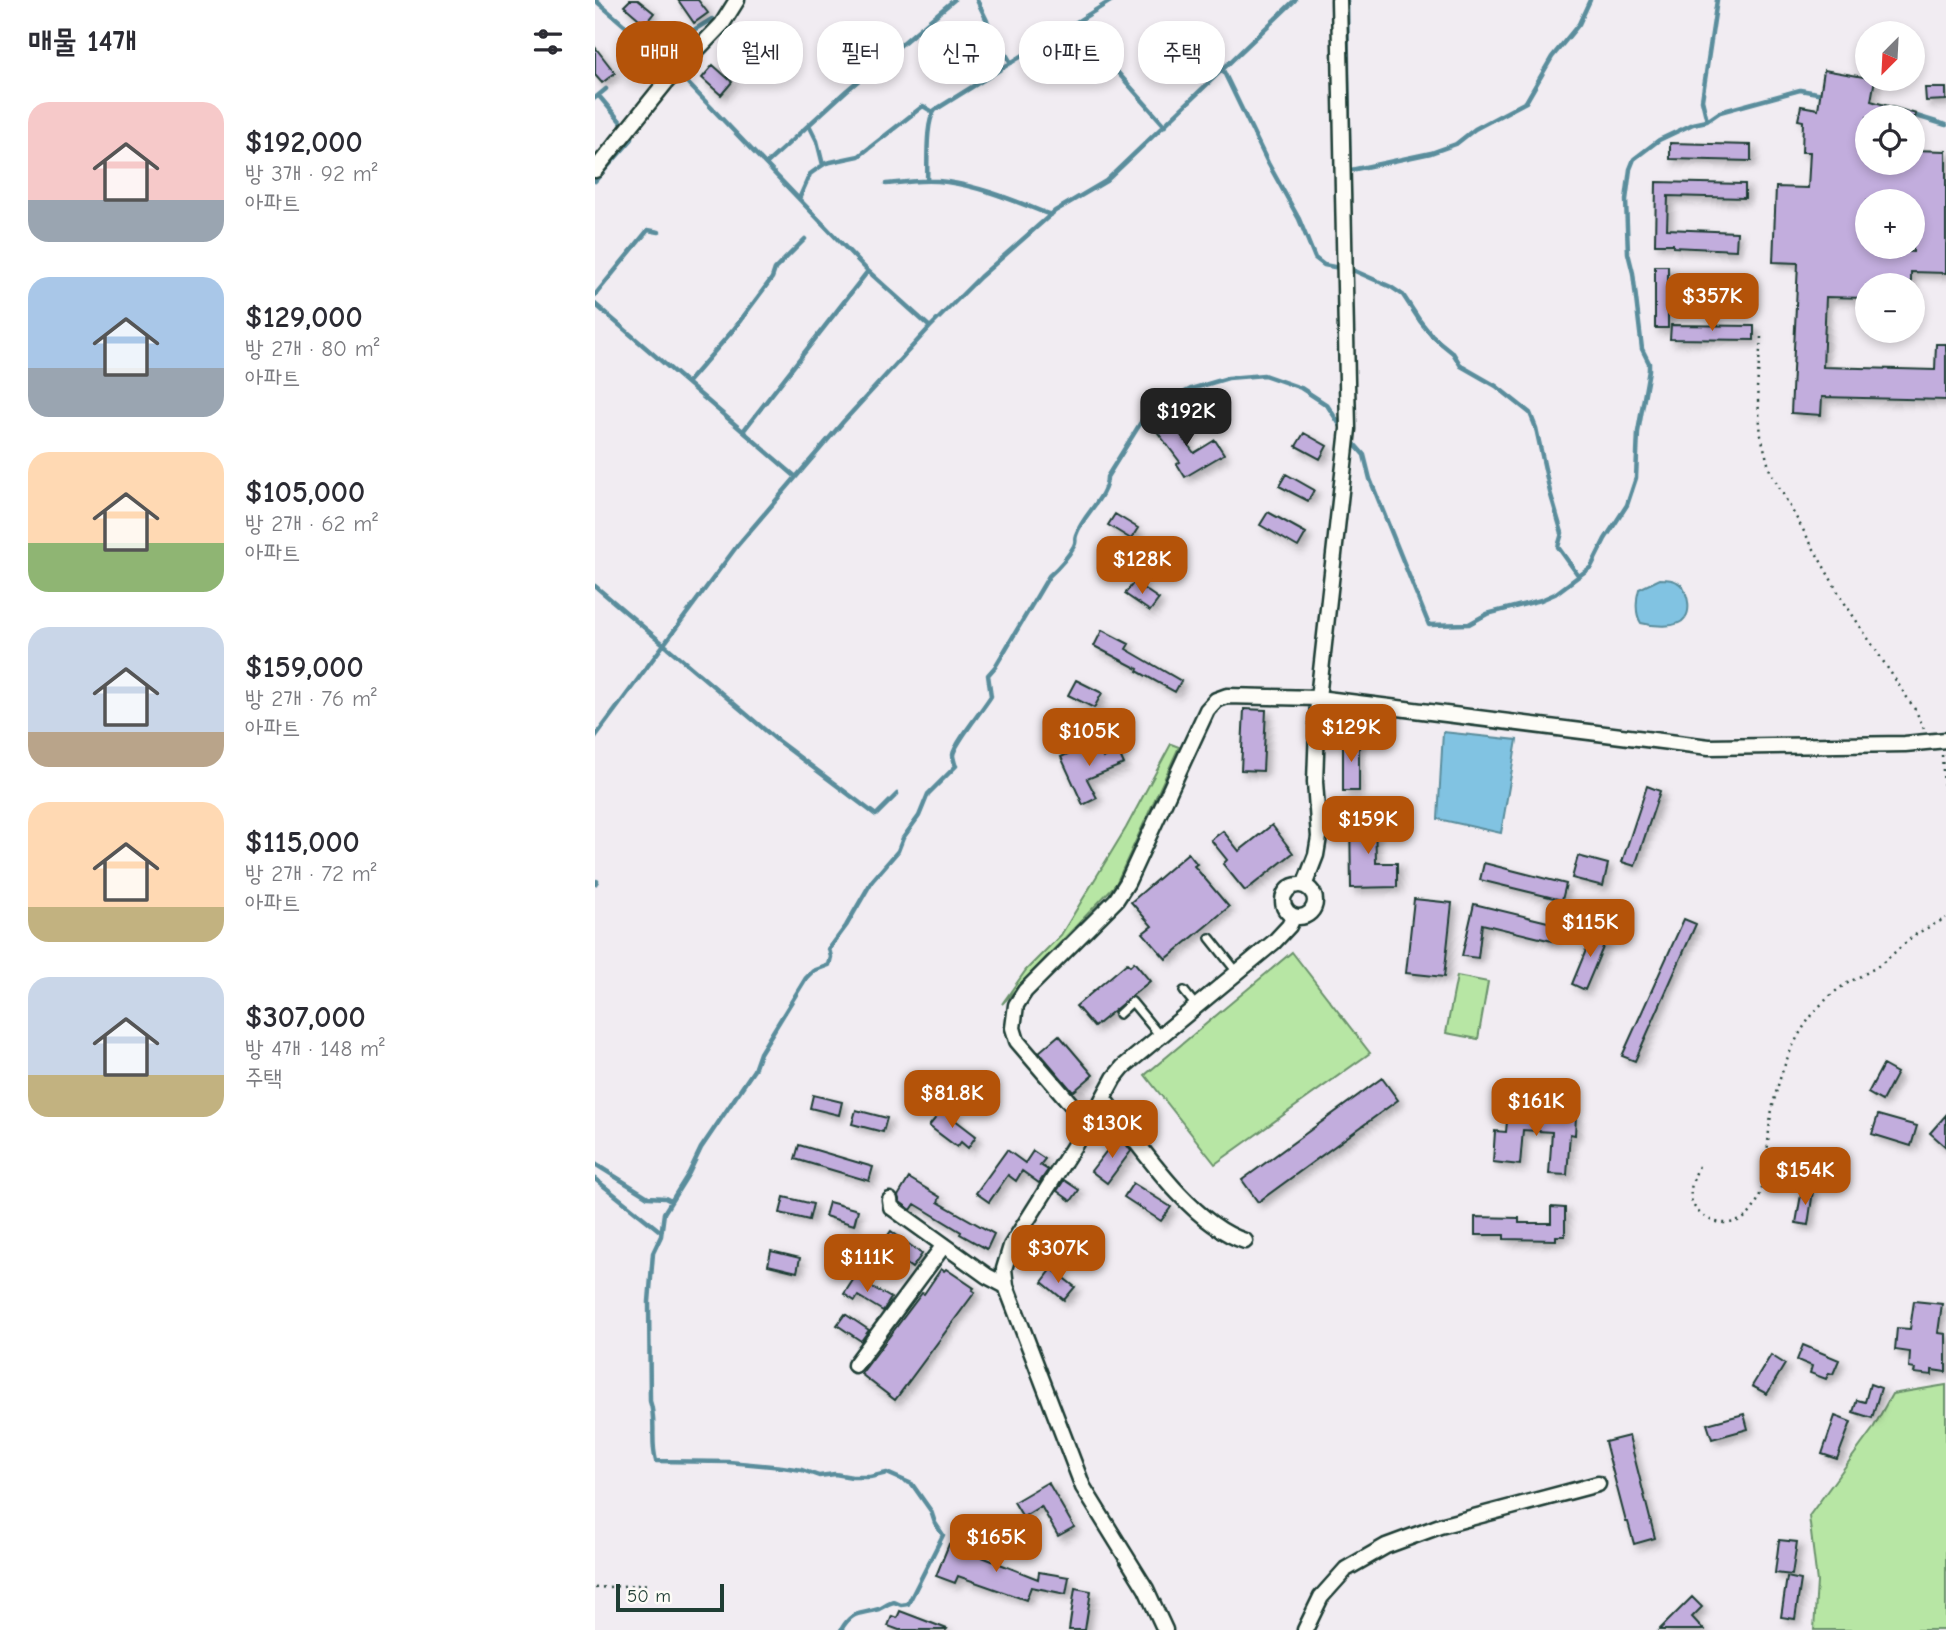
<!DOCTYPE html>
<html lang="ko">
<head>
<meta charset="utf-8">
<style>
  body { margin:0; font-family:"Comic Neue","Poor Story",sans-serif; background:#f7f7f7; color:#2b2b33; height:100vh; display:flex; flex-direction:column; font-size:26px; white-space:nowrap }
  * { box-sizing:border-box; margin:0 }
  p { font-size:23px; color:#7c7c81 }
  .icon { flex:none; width:38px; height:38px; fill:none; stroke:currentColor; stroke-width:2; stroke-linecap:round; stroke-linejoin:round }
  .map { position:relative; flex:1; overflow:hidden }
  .drawer { display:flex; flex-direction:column; background:#fff; width:595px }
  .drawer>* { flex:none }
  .top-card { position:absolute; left:21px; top:21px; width:665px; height:63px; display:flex; gap:14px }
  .needle { width:46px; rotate:204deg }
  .buttons { position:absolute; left:1260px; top:21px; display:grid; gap:14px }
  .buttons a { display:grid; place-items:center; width:70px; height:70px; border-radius:50%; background:#fff; box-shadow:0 4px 10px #0003; font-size:35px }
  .scale { position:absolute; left:21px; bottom:18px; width:108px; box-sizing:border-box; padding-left:7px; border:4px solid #1f3d34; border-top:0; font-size:19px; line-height:24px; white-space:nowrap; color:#1f3d34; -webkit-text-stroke:5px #fdfcf7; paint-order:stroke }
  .price { position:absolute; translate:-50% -60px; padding:0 16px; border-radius:14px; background:#b45309; color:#fff; font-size:23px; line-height:46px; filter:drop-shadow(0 2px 4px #0008) }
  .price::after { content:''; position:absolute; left:50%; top:42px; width:21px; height:16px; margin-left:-10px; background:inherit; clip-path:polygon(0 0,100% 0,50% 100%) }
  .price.active { background:#222; color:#fff }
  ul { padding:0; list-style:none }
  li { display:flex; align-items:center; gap:21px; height:175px; padding:0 28px }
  li span { display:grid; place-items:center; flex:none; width:196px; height:140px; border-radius:21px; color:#555 }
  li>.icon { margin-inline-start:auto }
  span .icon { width:84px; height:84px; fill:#fffc; stroke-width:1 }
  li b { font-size:30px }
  h2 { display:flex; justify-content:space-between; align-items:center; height:84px; padding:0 28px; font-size:30px }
  .chip { padding:0 24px; border-radius:28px; background:#fff; box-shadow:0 4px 10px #0003; font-size:24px; line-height:63px }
  .chip.active { background:#b45309; color:#fff }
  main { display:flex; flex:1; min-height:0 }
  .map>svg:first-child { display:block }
  .green { fill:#b7e6a4; stroke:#6b926c; stroke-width:2 }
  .water { fill:#81c3e2; stroke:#5a8d9c; stroke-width:2 }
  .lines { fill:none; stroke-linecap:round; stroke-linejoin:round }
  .stream { stroke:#5a8d9c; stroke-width:4.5 }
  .building { fill:#c2addd; stroke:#1f3d34; stroke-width:2; fill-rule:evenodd; filter:url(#shadow) }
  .lane-casing { stroke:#1f3d34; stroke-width:12 }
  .street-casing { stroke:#1f3d34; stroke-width:19 }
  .path { stroke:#1f3d34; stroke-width:2.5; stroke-dasharray:2 5; stroke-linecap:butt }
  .lane { stroke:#fdfcf7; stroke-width:7 }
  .street { stroke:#fdfcf7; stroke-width:14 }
</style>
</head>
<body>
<main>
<section class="drawer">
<h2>매물 14개<svg class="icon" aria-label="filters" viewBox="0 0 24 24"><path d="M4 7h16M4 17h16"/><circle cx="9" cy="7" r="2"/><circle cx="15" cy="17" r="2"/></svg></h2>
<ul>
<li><span style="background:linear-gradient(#f6c9c9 70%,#9aa5b1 0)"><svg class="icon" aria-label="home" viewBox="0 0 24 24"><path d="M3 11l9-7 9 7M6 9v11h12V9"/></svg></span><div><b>$192,000</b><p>방 3개 · 92 m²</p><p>아파트</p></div></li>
<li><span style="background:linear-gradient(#a9c7e8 65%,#9aa5b1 0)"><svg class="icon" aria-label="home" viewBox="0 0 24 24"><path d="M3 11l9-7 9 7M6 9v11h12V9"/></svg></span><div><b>$129,000</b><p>방 2개 · 80 m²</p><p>아파트</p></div></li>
<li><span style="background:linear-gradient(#ffd9b3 65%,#8fb573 0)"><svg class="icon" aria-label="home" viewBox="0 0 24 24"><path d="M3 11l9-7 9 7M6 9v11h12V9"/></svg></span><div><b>$105,000</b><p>방 2개 · 62 m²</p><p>아파트</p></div></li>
<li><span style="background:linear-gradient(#c9d6e8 75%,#b9a48a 0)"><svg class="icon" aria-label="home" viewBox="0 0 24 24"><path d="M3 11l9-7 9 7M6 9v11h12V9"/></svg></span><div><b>$159,000</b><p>방 2개 · 76 m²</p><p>아파트</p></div></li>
<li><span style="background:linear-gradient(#ffd9b3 75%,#c2b280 0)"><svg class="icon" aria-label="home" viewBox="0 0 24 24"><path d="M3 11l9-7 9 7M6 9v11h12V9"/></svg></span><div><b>$115,000</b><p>방 2개 · 72 m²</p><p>아파트</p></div></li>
<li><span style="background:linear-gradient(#c9d6e8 70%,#c2b280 0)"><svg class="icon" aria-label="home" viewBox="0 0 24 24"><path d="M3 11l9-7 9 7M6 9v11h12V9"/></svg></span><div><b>$307,000</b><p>방 4개 · 148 m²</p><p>주택</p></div></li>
</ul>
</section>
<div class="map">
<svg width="1351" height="1630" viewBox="0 0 1351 1630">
  <defs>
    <filter id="shadow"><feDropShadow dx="4.5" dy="4.5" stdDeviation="3.5" flood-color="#0004"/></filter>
  </defs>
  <rect width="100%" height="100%" fill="#f1ecf2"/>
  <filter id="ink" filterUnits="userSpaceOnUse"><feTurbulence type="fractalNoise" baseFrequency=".0143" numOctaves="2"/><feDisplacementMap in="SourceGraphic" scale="14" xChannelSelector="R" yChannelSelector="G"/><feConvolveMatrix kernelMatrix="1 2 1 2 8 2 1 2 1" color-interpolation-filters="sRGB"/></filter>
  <g filter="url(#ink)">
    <path class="green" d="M576,744l8,3 -63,137 -114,120 24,-34 35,-35 65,-107z
      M697,952l78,101 -155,111 -70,-89z
      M862,976l31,6 -10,57 -32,-6z
      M1351,1385v245h-132l3,-48 -8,-66 63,-86 20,-36z"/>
    <path class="water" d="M1065,579c6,0 12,0 17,3 10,5 15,27 8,36 -7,11 -33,8 -44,5 -6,-9 -5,-24 -2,-34z
      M848,732l74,8 -16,93 -63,-14z"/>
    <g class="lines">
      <path class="stream" d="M0,0l79,68
        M382,0l12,25 22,38
        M752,0l4,265
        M480,24l90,102
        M74,45l43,-26
        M627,68l46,95 31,56 16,39 9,7 31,6 36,16 12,8 17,26 12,15 21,17 8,13 35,20 34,27 6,15 14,64 12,41 -4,14 20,28
        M86,76l187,195 62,56
        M4,96l26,31
        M0,98l11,-9
        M1315,114l36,11
        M1112,121l-5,-21 15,-100
        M214,125l8,16 6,24
        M171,164l80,-73 108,-91
        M756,170l80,-17 25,-9 19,-15 51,-27 26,-45 27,-33 11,-24
        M0,181l37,-42v-3
        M332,181c1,-17 -2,-59 8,-71l177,-110
        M291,184c20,-2 41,-5 61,-2 36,5 70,20 104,33
        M204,199l11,-25 7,-5 9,-6 33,-7 64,-50 10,6
        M0,295l53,-65 11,2
        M0,304l201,173
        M92,383l47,-54 38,-51 3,-9 30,-30
        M149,430l124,-159
        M754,438l15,17 6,24 59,146 40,-1 18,-10 54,-14 14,-6 36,-27 14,-28 22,-34 9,-27 2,-46 11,-62v-7l-7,-14 -9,-76 -5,-20 -2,-53 4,-31 4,-10 25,-19 34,-16 14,-3 13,-9 80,-22 23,4
        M0,586l183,155 98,74 21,-21
        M0,737l142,-191 106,-124 87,-95 50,-50 75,-66 51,-30 189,-181
        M0,884l2,-3
        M0,1164l53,33 17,1 6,3
        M0,1179l65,52
        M246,1630c11,-20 19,-15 38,-21 5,-2 9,-6 15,-7l7,3 7,-1 35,-69 -8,-12 -4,-12 -19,-27 -25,-11 -17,4h-18l-17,-3 -16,2 -17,-6 -20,-3 -53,-5 -73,-1c-6,-21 1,-40 -6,-60l-1,-99 4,-49 8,-17 3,-23 25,-40 12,-25 53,-78 6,-17 46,-75 7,-7 16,-6 2,-8 -2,-8 17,-23 26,-45 26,-30 5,-13 16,-22 9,-22 28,-28c-1,-1 -3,-9 -3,-11 1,-11 31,-47 38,-59l-3,-21 7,-8 54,-91c9,-8 19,-19 25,-30 3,-6 0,-5 2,-11 7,-21 31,-37 31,-58l41,-66 43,-22 37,-11 36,-3 37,13 26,17 15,23"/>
    </g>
    <path class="building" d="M35,0h8l16,13 -9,11 -21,-18z
      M83,0h20l10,13 -14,10z
      M0,47l20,26 -13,10 -7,-8z
      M118,65l19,17 -11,13 -19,-17z
      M1229,70l51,9 -4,22 45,13 -1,3h-48v46h46v-13l33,1v122l-35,-1v13h-44v13l-41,-1 -3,70 112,3 1,-26h10v56l-124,-3 -1,18 -30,-2 7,-150 -25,-1 3,-75 32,1 2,-36h-8l1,-31 -5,-1 3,-14 17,3zM1272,201h46v51l-46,-3z
      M1330,88h21v12l-20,1z
      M1075,143l81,2v16l-81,-2z
      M1061,182l89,2v14l-77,-2 -1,33 70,3 -1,18 -63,-3v-3h-18z
      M1060,266h13v62h-13z
      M1076,325l83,1v14l-84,-1z
      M570,414l29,39 21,-13 9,14 -39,23 -8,-13 3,-2 -28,-37z
      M709,433l23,13 -7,13 -24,-13z
      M691,474l28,16 -6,11 -29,-15z
      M673,512l38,21 -8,14 -38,-22z
      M520,514l23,14 -7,11 -23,-14z
      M539,582l25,17 -9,12 -25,-17z
      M507,630l27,14 -3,5 55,32 -6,11 -38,-21 1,-2 -44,-23z
      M481,680l26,13 -8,15 -26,-13z
      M649,709l22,1 -3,61 -22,-1z
      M748,736h16v55h-16z
      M500,741l8,17 15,-7 6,13 -37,15 10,19 -14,7 -22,-48z
      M1052,786l13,5 -25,75 -13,-4z
      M780,813l1,50h21v24l-46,1 -1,-74z
      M677,825l21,28 -48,38 -22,-27 4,-4 -16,-20 12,-9 16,20z
      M593,853l9,11 -3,2 35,41 -63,52 -23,-26 9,-7 -21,-24z
      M983,856l30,8 -5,22 -31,-8z
      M889,863l82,21 -4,16 -82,-20z
      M819,899l38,4 -8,74 -38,-4z
      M879,904l82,20 -4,17 -70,-17 -4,34 -16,-2z
      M1089,919l12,5 -61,137 -13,-5z
      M1000,928l14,5 -24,57 -13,-6z
      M539,962l16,19 -56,46 -18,-21 51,-43 3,3z
      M464,1035l34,40 -20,17 -34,-40z
      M1288,1065l14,8 -15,28 -14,-8z
      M787,1078l16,22 -140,102 -16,-22z
      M218,1095l29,7 -3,13 -29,-7z
      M261,1110l31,8 -4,14 -31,-8z
      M347,1110l34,26 -8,12 -7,-6 -4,5 -28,-21z
      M913,1110l68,6 -1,19 -5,-1 -3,41 -18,-1 3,-42 -29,-2 -3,35 -27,-3 2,-31 11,1z
      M1283,1115l39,11 -6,20 -39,-12z
      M1351,1115v32l-16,-14z
      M524,1135l12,16 -24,32 -16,-12z
      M204,1145l74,22 -4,14 -74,-22z
      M412,1150l18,13 8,-12 12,8 -5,6 8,5 -9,13 -17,-12 -6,10 -8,-6 -19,27 -13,-9z
      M314,1178l31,19 -2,5 56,32 -7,15 -27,-15 1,-2 -46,-28 -4,6 -11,-8 -2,-6z
      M469,1180l15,10 -8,11 -14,-10z
      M538,1183l38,24 -10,14 -37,-24z
      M1207,1189l11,2 -5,34 -12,-2z
      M189,1197l29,7 -4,16 -29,-7z
      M234,1202l29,8 -4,15 -29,-9z
      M956,1207l14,1v28h-9v4l-52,-1v-4h-29v-18l44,1v5h32z
      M296,1231l31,23 -10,14 -31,-23z
      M176,1251l29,7 -3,14 -29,-7z
      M346,1269l3,2 2,-2 28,19 -2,2 3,2 -80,108 -34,-26 61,-81 2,1z
      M457,1269l23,18 -11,13 -22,-18z
      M260,1277l36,21 -8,13 -25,-15 -3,5 -11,-7z
      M1319,1301l28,3 -4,29 8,1v38l-14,-2v5l-18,-2 1,-4 -6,-1 1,-16 -15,-2 2,-22 13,1z
      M250,1314l24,16 -8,11 -24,-16z
      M1208,1345l36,15 -6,14 -4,-1 -3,6 -16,-6 2,-7 -15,-6z
      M1176,1355l14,9 -18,30 -15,-8z
      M1275,1384l11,4 -9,30 -19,-6 4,-12 8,2z
      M1149,1414l4,15 -36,10 -5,-15z
      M1240,1416l16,6 -14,37 -15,-5z
      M1034,1436l26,102 -21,6 -6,-22h-2l-21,-80z
      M453,1482l26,45 -16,9 -17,-30 -18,11 -9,-15z
      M1184,1540l18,2 -5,33 -17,-2z
      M354,1544l89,35 1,-7 30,5 -3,17 -35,-7 -5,13 -68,-24 -3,7 -19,-7z
      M1192,1577l14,3 -6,39 -14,-2z
      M480,1588l16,3 -6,39h-16z
      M1097,1597l10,10 -10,10 12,13h-45z
      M305,1611l47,18 -1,1h-47l-11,-4 4,-10 5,2z"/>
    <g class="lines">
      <g class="lane-casing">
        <path id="lane" d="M615,938l27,34
          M589,991l12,15
          M524,1014l13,-12 28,34"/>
      </g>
      <g class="street-casing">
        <path id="street" d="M0,170l71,-88 56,-58 15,-24
          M688 901a16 16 0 1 1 32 0a16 16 0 1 1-32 0Z
          M709,886l12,-31 3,-18 -4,-55 3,-84 30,-269 -9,-429
          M508,1098c35,45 87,126 142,143
          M493,1124l-71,-83 -4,-13 3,-23 9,-14 91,-91 11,-17 80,-173 9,-10 11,-4 91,2 391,49 196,-3 41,-4
          M295,1200l1,7 96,69 19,10
          M260,1365l89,-120
          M570,1630l-19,-41 -63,-102 -77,-201 -2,-17 7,-23 85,-135 18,-33 9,-11 151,-125 15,-16 5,-10
          M710,1630l16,-33 25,-28 40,-23 54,-20 158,-42"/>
      </g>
      <path class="path" d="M1166,337l-4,51 4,48 9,35 72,128 74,112 8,18
        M1347,755l4,64
        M1104,1166c-5,11 -11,24 -7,36 10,24 47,29 61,7 18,-29 12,-67 19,-99 9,-44 27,-90 64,-119 14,-11 31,-17 45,-27 13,-10 24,-22 37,-31 9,-5 19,-10 28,-15
        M0,1588l54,-4"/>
      <use href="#lane" class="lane"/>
      <use href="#street" class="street"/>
    </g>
  </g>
</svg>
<div class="buttons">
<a><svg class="needle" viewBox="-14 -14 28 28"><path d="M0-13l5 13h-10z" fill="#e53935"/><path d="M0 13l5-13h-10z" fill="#7c7c81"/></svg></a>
<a><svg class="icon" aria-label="locate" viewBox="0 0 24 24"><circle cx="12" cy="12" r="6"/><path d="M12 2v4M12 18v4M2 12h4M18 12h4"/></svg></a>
<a>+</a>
<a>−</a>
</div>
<div class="scale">50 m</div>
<b class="price" style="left:1117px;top:333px">$357K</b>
<b class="price active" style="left:591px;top:448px">$192K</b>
<b class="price" style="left:547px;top:596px">$128K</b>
<b class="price" style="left:756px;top:764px">$129K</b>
<b class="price" style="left:494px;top:768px">$105K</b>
<b class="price" style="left:773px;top:856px">$159K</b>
<b class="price" style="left:995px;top:959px">$115K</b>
<b class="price" style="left:357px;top:1130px">$81.8K</b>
<b class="price" style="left:941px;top:1138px">$161K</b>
<b class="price" style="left:517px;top:1160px">$130K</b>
<b class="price" style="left:1210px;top:1207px">$154K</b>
<b class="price" style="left:463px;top:1285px">$307K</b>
<b class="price" style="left:272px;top:1294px">$111K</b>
<b class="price" style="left:401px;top:1574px">$165K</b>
<div class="top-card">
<a class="chip active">매매</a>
<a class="chip">월세</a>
<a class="chip">필터</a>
<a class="chip">신규</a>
<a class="chip">아파트</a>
<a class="chip">주택</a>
</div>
</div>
</main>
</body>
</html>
